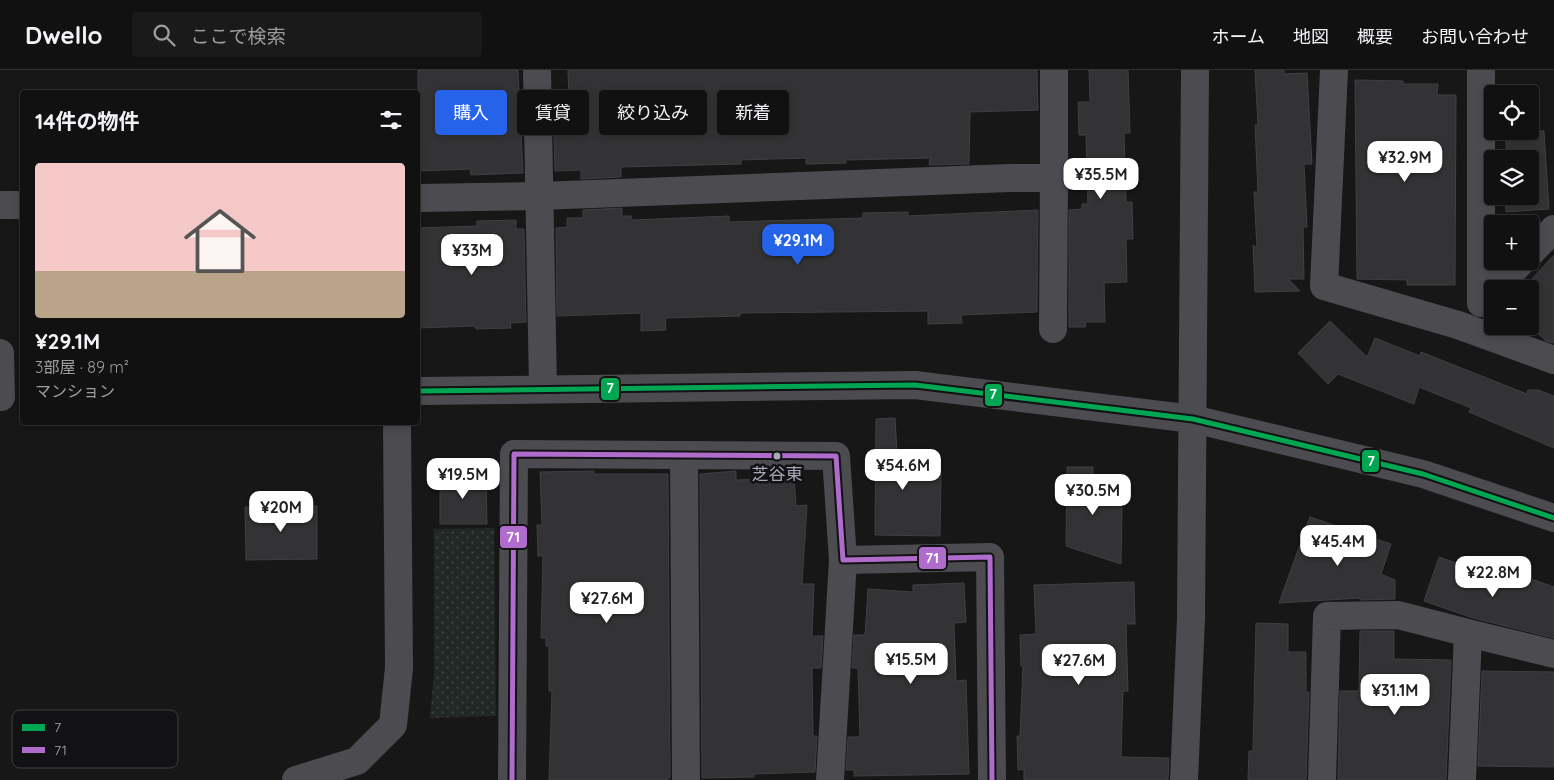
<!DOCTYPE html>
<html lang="ja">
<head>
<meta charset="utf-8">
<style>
  body { margin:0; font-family:Quicksand,"Noto Sans JP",sans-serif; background:#1a1a1a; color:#f1f3f6; height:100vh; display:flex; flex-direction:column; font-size:19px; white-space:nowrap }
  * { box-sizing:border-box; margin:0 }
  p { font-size:16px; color:#9c9d9f }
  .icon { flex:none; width:28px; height:28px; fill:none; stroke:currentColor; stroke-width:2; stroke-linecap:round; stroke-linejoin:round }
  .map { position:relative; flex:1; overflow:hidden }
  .panel { position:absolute; left:20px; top:20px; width:400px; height:335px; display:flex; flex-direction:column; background:#111; border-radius:5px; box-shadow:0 2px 8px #0003,0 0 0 1px #303131 }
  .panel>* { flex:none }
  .banner { position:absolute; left:435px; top:20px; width:475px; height:45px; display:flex; gap:10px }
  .buttons { position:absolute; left:1484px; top:15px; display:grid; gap:10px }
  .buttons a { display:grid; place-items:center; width:55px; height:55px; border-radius:5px; background:#111; box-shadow:0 2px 8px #0003,0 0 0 1px #303131; font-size:25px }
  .price { position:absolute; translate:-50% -42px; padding:0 11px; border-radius:10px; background:#fff; color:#222; font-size:16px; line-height:32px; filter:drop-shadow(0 1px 2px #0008) }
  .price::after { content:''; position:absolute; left:50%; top:30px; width:15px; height:11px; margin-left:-8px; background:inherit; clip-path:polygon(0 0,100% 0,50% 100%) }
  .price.on { background:#2563eb; color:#fff }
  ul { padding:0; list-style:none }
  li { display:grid; align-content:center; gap:10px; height:265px; padding:0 15px }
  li+li { border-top:1px solid #303131 }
  li span { display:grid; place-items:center; height:155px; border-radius:5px; color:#555 }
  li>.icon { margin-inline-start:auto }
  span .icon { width:90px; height:90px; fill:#fffc; stroke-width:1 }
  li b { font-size:21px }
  h2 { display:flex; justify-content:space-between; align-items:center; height:60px; padding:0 15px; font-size:21px }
  .tag { padding:0 18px; border-radius:5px; background:#111; box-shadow:0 2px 8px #0003,0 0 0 1px #303131; font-size:18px; line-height:45px }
  .tag.on { background:#2563eb; color:#fff }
  header { display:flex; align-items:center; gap:30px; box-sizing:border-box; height:70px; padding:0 25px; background:#111; border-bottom:1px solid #303131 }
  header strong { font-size:24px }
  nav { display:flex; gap:28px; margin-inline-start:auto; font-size:18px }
  .search { width:350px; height:45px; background:#1a1a1a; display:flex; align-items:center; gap:12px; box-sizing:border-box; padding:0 18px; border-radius:5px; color:#9c9d9f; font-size:19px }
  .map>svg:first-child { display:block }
  .park { fill:url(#park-dots) }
  .building { fill:#333335; stroke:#403f43 }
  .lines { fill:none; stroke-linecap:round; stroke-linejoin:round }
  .minor { stroke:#4c4b50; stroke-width:28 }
  .bus-1-casing { stroke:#121113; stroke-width:9 }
  .bus-2-casing { stroke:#121113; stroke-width:9 }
  .bus-1 { stroke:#00a651; stroke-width:5 }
  .bus-2 { stroke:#b06ccc; stroke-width:5 }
  .bus-dot { fill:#aaa7b9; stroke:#121113; stroke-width:2 }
  .labels { text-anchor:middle; stroke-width:5; stroke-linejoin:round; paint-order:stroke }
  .bus-label { font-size:17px; fill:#aaa7b9; stroke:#121113 }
  .key { fill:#121113; stroke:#403e45; stroke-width:1 }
  .key-label { font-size:14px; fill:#aaa7b9 }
  .line-badge { stroke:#121113; stroke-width:2 }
  .badge-label { font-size:14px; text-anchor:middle; font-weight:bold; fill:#fff }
</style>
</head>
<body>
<header>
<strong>Dwello</strong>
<div class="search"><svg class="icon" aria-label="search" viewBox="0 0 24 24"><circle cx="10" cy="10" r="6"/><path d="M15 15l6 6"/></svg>ここで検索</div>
<nav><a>ホーム</a><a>地図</a><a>概要</a><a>お問い合わせ</a></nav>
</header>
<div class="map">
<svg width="1554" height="710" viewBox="0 0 1554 710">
  <defs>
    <pattern id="park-dots" width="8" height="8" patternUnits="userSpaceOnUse" patternTransform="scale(1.25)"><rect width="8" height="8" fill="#212825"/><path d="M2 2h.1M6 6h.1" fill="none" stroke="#3f4443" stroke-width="1.8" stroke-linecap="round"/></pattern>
  </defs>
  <rect width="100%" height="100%" fill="#171717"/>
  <path class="park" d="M494,458l2,188 -66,2 4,-44v-145z"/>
  <path class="building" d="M418,0h100l5,103 -52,2 -1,-6 -52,2z
    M568,0h469l1,40 -68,2 -1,52 -40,1 1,-7 -85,2 1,3 -40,1v-6l-65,2v4l-120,3v10l-40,2v-9l-26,1 -1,-36 16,-1z
    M1089,0h39l2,63h-6l2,69h6l1,37h-7l1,43 -23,1 1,39h-20l1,5h-17v-117l13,-1v-5h6l-2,-69h-7l-1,-33h12z
    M1255,0h29v4l23,-1 5,91h-8l3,63h-4l1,52h-16l12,12 -45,1 -2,-47 4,3 -3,-56h4l-3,-67h3z
    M1355,10l48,1v3h35l-1,11h19l-1,190h-48v-5l-50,-1z
    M1505,61h39l5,78 -43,3 -1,-16h25v-37h-28l5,-1z
    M622,138v8h9l1,4 97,-4v6l134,-4v-5l45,-1v4l130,-6 -1,102 -76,3 1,8 -34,1v-13l-188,2v3l-75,2 1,12 -25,1v-18l-84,3 -1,-88 11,-1v-9h16v-8z
    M516,150v9h8l2,93 -16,1 1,5 -35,1 -1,-3 -57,2v-100l59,-2v-5z
    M1554,185v88l-8,-2 -16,-15v-45z
    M1330,251l37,36 8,-19 45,18 1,-4 106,42 1,-4h10l16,6v52l-85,-36 2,-4 -52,-21 -5,17 -76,-30 -10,10 -30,-31z
    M895,348l3,53 43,1 -1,64 -65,-1 1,-116z
    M1067,397h26v13l17,7 7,16 5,5 -1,56 -55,-18z
    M594,401v3h74l2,304 -4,2h-117l3,-89h-3v-45h-3v-8h-5l2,-82h-5l-1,-31h5l-2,-53z
    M736,401v9l58,-2 2,28 11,-1 -5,79h12l-2,52h11l-2,32h-9l1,68h4l-2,36 -61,2v3l-52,1 -2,-304z
    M440,406h46l1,48h-47z
    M317,436v53l-71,1 -1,-53z
    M1310,447l81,27 -10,30 14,6v19l-35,1v-2l-81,5z
    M1439,487l75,26 3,-9 37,13v51l-81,-20 -49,-17z
    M1134,512l1,42h-9l2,67h-5l-2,66 48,1 -1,22h-144v-11l-6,1 -1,-34h3l3,-70h-2l-1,-31 16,-1 -2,-49z
    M964,513l2,39 -12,1 2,58 10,-1 3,94 -115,2v-6h-8l2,-33h12l-2,-69h-6l2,-33h11l3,-46 45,3v-7z
    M1256,553l32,1v28h18v40h3l-3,88h-58l1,-29h4z
    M1360,561h34v28l57,1 -5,120h-108l2,-89h19z
    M1482,601l72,1v95l-76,-1z"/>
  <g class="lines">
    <path class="minor" d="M537,0l6,318
      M1334,0l-10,216 134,39 96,35
      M418,128l121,-2 471,-18h44v-108
      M0,135h22
      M1530,183l24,-24
      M1495,219l27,-28
      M1481,233v-233
      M1053,259l1,-151
      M0,283l1,44
      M418,321l497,-6 278,34 230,55 131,44
      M684,385l2,325
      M1468,563l86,21
      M296,710l61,-19 36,-36 6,-57 -2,-246
      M512,710l2,-326 322,2 7,104 147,-3 2,223
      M830,710l13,-220
      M1184,710l7,-162 4,-548
      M1322,710l5,-164 71,-1 70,18 -6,147"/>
    <g class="bus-1-casing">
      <path id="bus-1" d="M418,321l497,-6 278,34 230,55 131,44"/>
    </g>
    <g class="bus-2-casing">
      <path id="bus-2" d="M512,710l2,-326 322,2 7,104 147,-3 2,223"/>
    </g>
    <use href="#bus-1" class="bus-1"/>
    <use href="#bus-2" class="bus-2"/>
  </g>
  <circle class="bus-dot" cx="777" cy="386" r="4.5"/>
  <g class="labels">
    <g class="bus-label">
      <text x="777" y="410">芝谷東</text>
    </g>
  </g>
  <rect x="12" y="640" width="166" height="58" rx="8" class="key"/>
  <rect x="22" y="654" width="23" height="7" fill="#00a651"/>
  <rect x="22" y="677" width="23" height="6" fill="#b06ccc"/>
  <g class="key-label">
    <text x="54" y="662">7</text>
    <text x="54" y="685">71</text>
  </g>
  <g class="line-badge">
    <rect x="600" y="307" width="20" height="24" rx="5" fill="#00a651"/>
    <rect x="984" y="313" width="19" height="24" rx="5" fill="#00a651"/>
    <rect x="1361" y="379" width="19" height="24" rx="5" fill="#00a651"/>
    <rect x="499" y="455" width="29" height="24" rx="5" fill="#b06ccc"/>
    <rect x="918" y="476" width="29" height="24" rx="5" fill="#b06ccc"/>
  </g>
  <g class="badge-label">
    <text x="610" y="323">7</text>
    <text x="993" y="329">7</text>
    <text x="1371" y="396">7</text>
    <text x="513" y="472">71</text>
    <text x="932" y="493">71</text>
  </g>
</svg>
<div class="buttons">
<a><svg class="icon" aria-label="locate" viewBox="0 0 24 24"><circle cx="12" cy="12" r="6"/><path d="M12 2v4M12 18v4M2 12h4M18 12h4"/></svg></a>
<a><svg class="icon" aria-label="layers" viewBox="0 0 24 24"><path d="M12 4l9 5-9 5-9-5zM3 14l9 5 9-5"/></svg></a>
<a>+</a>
<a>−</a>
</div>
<b class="price" style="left:1405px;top:113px">¥32.9M</b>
<b class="price" style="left:1101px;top:130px">¥35.5M</b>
<b class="price on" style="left:798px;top:196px">¥29.1M</b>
<b class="price" style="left:472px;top:206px">¥33M</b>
<b class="price" style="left:903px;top:421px">¥54.6M</b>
<b class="price" style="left:463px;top:430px">¥19.5M</b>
<b class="price" style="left:1093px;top:446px">¥30.5M</b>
<b class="price" style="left:281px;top:463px">¥20M</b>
<b class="price" style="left:1338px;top:497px">¥45.4M</b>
<b class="price" style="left:1493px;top:528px">¥22.8M</b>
<b class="price" style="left:607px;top:554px">¥27.6M</b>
<b class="price" style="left:911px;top:615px">¥15.5M</b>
<b class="price" style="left:1079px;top:616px">¥27.6M</b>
<b class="price" style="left:1395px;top:646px">¥31.1M</b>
<div class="banner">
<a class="tag on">購入</a>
<a class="tag">賃貸</a>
<a class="tag">絞り込み</a>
<a class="tag">新着</a>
</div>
<section class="panel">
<h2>14件の物件<svg class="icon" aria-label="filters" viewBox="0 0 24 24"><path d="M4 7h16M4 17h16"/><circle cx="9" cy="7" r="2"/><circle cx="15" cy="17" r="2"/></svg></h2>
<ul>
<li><span style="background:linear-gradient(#f6c9c9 70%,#b9a48a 0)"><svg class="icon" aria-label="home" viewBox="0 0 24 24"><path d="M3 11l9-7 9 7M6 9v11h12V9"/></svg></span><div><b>¥29.1M</b><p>3部屋 · 89 m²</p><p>マンション</p></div></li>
</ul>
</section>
</div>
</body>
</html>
